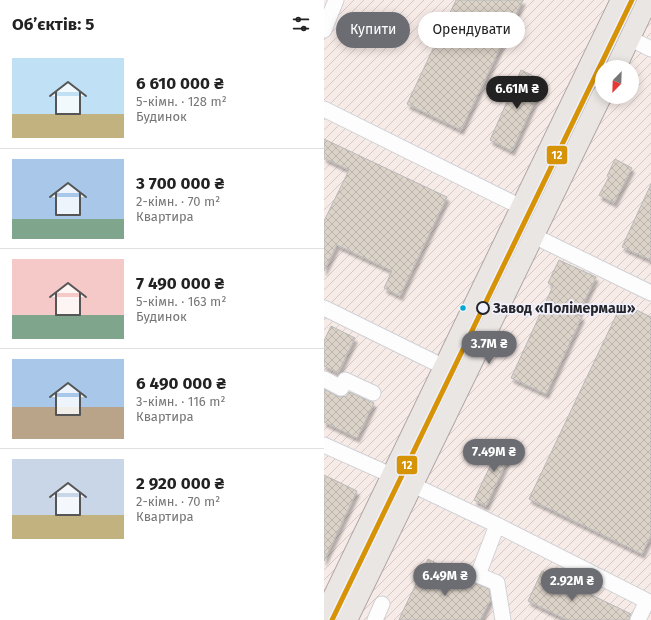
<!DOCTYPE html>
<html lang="uk">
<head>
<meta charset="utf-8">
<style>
  body { margin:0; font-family:"Fira Sans",sans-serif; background:#f2f2f2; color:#222; height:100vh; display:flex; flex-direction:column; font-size:15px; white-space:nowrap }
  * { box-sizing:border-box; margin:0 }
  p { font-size:13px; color:#767676 }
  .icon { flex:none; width:22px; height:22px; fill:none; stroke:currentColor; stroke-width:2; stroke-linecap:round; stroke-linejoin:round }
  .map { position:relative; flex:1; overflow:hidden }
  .drawer { display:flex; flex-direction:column; background:#fff; width:324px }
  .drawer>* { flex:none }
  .hud { position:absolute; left:12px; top:12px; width:255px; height:36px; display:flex; gap:8px }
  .needle { width:26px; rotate:203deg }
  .buttons { position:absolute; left:271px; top:60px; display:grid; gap:8px }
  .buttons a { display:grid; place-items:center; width:44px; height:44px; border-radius:50%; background:#fff; box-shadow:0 2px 10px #0003; font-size:20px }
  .price { position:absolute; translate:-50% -34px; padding:0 9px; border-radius:14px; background:#6c6d72; color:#fff; font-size:13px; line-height:26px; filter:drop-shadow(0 1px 2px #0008) }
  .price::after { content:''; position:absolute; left:50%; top:24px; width:12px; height:9px; margin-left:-6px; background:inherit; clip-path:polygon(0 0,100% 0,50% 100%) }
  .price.selected { background:#222; color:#fff }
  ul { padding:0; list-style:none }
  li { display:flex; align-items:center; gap:12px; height:100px; padding:0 12px }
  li+li { border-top:1px solid #e0e0e0 }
  li span { display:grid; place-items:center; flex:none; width:112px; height:80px; border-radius:0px; color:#555 }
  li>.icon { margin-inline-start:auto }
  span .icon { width:48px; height:48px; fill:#fffc; stroke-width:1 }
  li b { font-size:17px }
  h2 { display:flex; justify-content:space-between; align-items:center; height:48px; padding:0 12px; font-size:17px }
  .chip { padding:0 14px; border-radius:18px; background:#fff; box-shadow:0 2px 10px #0003; font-size:14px; line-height:36px }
  .chip.selected { background:#6c6d72; color:#fff }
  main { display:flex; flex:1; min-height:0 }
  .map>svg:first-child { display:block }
  .industrial { fill:url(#industrial-furrows); fill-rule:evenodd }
  .building { fill:url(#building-cross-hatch); stroke:#b9b9ba; filter:url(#shadow) }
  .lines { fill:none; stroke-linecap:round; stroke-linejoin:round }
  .minor-casing { stroke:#d1d2d7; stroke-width:17 }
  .major-casing { stroke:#b0a6a5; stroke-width:22 }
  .minor { stroke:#fdfdfe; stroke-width:15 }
  .major { stroke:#eae6e4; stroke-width:20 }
  .tram-1-casing { stroke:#f0f1fd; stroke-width:8 }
  .tram-1 { stroke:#d79306; stroke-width:5 }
  .bus-dot { fill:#00a9ce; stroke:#f0f1fd; stroke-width:1.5 }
  .stop-dot { fill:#f0f1fd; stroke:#242529; stroke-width:2 }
  .labels { text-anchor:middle; stroke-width:3.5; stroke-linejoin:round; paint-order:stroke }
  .stop-label { font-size:14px; font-weight:bold; fill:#242529; stroke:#f0f1fd; text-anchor:start }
  .line-badge { stroke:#f0f1fd; stroke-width:1.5 }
  .badge-label { font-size:11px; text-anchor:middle; font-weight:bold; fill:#fff }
</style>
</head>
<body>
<main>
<section class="drawer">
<h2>Об’єктів: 5<svg class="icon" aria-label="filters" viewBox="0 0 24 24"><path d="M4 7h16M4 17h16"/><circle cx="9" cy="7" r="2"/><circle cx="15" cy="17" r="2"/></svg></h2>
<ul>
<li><span style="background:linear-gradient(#bfe0f5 70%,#c2b280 0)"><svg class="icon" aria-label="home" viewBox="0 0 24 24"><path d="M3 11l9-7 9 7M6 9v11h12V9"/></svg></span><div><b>6 610 000 ₴</b><p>5-кімн. · 128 m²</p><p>Будинок</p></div></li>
<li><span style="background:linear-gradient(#a9c7e8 75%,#7fa58c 0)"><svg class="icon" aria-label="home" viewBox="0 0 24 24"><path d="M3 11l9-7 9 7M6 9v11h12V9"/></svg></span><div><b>3 700 000 ₴</b><p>2-кімн. · 70 m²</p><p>Квартира</p></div></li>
<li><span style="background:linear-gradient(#f6c9c9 70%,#7fa58c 0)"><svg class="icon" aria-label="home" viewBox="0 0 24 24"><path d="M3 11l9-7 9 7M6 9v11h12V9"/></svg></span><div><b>7 490 000 ₴</b><p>5-кімн. · 163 m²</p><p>Будинок</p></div></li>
<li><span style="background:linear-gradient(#a9c7e8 60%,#b9a48a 0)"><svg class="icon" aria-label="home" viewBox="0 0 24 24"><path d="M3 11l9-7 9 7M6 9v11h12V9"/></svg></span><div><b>6 490 000 ₴</b><p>3-кімн. · 116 m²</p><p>Квартира</p></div></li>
<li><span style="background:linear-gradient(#c9d6e8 70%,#c2b280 0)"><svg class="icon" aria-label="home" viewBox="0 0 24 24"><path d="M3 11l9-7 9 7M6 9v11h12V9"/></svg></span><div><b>2 920 000 ₴</b><p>2-кімн. · 70 m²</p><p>Квартира</p></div></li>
</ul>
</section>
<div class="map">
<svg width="327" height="620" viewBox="0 0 327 620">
  <defs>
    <pattern id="industrial-furrows" width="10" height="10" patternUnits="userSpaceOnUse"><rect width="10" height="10" fill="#f7ebe7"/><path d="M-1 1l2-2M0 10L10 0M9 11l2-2" fill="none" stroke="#d4c9c6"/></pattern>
    <pattern id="building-cross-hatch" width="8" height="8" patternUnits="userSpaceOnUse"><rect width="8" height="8" fill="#dbd2c8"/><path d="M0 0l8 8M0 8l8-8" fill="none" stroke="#bcb4ac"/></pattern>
    <filter id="shadow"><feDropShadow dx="2.5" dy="4.5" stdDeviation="1" flood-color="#0004"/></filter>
  </defs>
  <rect width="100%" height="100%" fill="#f3f4fa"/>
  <path class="industrial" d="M0,0h327v620h-327zM278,67h30v30h-30z"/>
  <path class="building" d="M132,0h67l-62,130 -54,-26z
    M197,70l23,11 -32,70 -22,-11z
    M0,139l123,58 -47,99 -16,-8 8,-17 -55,-26 -13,26v-50l25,-51 -25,-12z
    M291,159l17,9 -18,35 -15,-8 10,-18 -2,-1z
    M327,184v76l-29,-13z
    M235,260l37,17 -18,38 4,2 -36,77 -35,-16 42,-92 -5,-3z
    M298,303l29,14v218l-9,19 -113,-55z
    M7,326l24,12 -17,35 -14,-7v-25z
    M0,389l13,7 4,1 3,-1 2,1 3,-5 25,11 -17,35 -33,-16z
    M178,441l12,5 -28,60 -12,-6z
    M0,475l33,16 -33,70z
    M104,559l43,22 4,2 14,6 2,10 -11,21h-81l2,-5z
    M218,571l89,43 -2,6h-62l-39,-19z"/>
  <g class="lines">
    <g class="minor-casing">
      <path id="minor" d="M0,30l12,-30
        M305,38l22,11
        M0,109l197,98
        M210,236l117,57
        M0,308l120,59
        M0,379l17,9 4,-8 28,13
        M0,445l89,40 84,40 154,78
        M173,525l-19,50 19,8 6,37
        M51,620l7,-16
        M314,620l9,-19"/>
    </g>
    <g class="major-casing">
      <path id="major" d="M292,67l32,-67
        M0,616l297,-616
        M23,620l255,-525"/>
    </g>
    <use href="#minor" class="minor"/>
    <use href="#major" class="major"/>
    <g class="tram-1-casing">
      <path id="tram-1" d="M8,620l300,-620"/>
    </g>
    <use href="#tram-1" class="tram-1"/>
  </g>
  <circle class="bus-dot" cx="139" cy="308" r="3.5"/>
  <circle class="stop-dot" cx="159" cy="308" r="6"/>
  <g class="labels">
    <g class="stop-label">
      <text x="169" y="313">Завод «Полімермаш»</text>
    </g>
  </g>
  <g class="line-badge">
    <rect x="222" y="145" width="22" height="20" rx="4" fill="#d79306"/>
    <rect x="72" y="455" width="22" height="20" rx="4" fill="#d79306"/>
  </g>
  <g class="badge-label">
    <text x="233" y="159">12</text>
    <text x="83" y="469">12</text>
  </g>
</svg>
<div class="buttons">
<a><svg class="needle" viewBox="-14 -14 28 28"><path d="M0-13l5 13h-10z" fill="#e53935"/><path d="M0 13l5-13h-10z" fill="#767676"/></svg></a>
</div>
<b class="price selected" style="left:193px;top:110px">6.61M ₴</b>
<b class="price" style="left:165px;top:365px">3.7M ₴</b>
<b class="price" style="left:170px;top:473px">7.49M ₴</b>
<b class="price" style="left:121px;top:597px">6.49M ₴</b>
<b class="price" style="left:248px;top:602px">2.92M ₴</b>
<div class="hud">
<a class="chip selected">Купити</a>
<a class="chip">Орендувати</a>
</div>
</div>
</main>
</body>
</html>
